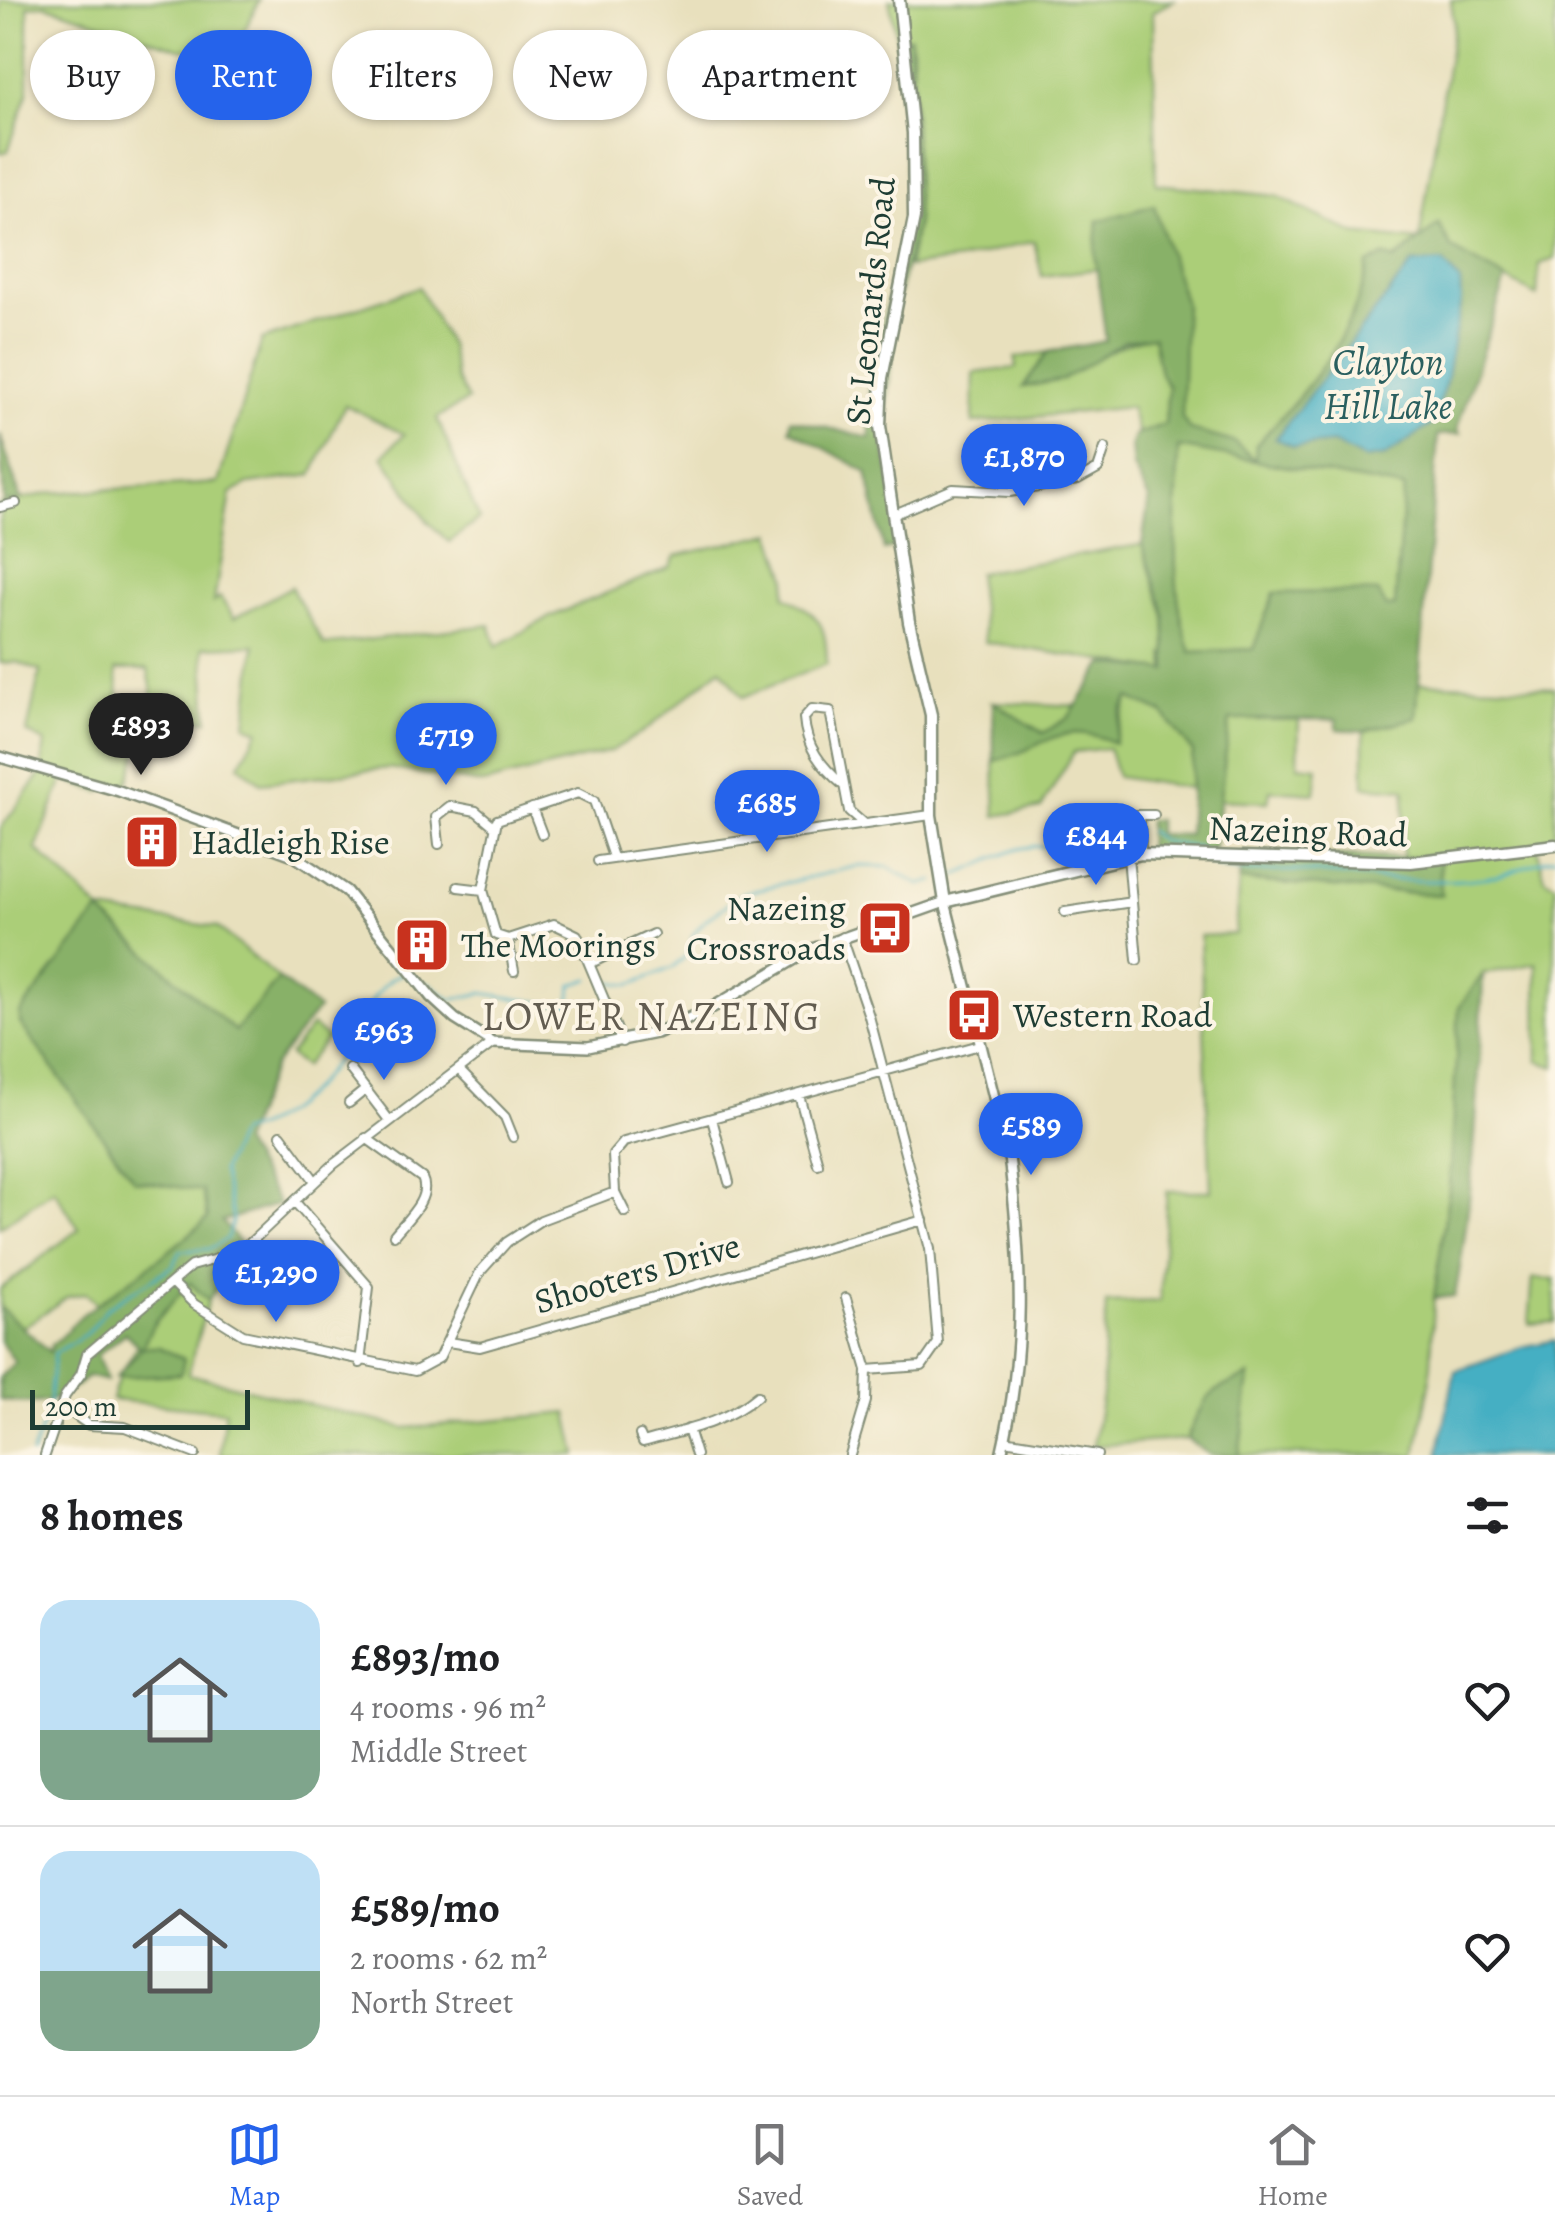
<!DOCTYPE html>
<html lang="en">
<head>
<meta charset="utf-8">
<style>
  body { margin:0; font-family:Alegreya,serif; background:#f6f6f6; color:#202124; height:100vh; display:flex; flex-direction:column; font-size:38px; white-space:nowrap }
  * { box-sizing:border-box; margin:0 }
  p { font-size:32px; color:#757577 }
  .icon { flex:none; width:55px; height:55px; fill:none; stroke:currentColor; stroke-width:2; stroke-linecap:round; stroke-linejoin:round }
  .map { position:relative; height:1455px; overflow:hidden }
  .side { display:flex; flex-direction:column; background:#fff; flex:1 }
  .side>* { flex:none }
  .top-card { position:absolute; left:30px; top:30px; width:1000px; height:90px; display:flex; gap:20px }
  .scale { position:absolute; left:30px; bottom:25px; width:220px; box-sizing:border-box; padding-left:10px; border:5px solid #1f3d34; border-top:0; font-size:28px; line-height:35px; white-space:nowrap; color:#1f3d34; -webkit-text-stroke:8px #fcf5e5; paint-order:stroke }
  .price { position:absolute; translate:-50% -85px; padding:0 22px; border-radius:35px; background:#2563eb; color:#fff; font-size:32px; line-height:65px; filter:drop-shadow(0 2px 5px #0008) }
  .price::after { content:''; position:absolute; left:50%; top:60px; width:30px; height:22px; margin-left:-15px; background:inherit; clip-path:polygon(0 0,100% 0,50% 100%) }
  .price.on { background:#222; color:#fff }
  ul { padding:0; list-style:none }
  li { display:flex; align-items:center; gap:30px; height:250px; padding:0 40px }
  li+li { border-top:2px solid #e0e0e0 }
  li span { display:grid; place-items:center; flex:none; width:280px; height:200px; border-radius:30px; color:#555 }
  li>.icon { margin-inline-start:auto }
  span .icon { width:120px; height:120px; fill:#fffc; stroke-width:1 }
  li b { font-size:42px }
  h2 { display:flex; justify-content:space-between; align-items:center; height:120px; padding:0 40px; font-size:42px }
  .chip { padding:0 35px; border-radius:45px; background:#fff; box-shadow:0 2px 8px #0004; font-size:35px; line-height:90px }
  .chip.on { background:#2563eb; color:#fff }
  .tabs { display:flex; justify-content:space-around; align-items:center; height:140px; border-top:2px solid #e0e0e0; background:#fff; font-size:28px; color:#757577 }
  .tabs a { display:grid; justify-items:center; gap:5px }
  .tabs .on { color:#2563eb }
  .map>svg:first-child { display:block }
  .green { fill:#abce78; stroke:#658656; stroke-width:2.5 }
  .forest { fill:#88b168; stroke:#54774e; stroke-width:2.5; fill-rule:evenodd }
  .water { fill:#44afc3; stroke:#32767c; stroke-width:2.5 }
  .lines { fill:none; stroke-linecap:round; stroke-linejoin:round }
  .stream { stroke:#44afc3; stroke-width:2.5 }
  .minor-casing { stroke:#848e78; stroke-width:12 }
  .tertiary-casing { stroke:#848e78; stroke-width:14 }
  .secondary-casing { stroke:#848e78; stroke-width:15 }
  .minor { stroke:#fff; stroke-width:8 }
  .tertiary { stroke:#fff; stroke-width:9 }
  .secondary { stroke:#fff; stroke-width:10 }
  .labels { text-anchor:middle; stroke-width:8; stroke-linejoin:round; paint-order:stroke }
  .street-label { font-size:35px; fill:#1f3d34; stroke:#fcf5e5 }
  .poi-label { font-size:35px; fill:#1f3d34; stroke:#fcf5e5; text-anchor:start }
  .water-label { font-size:38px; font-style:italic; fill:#2a5f5f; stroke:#fcf5e5 }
  .quarter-label { font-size:40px; letter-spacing:2.5px; fill:#625c50; stroke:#fcf5e5 }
</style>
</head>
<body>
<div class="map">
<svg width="1555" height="1455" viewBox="0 0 1555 1455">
  <rect width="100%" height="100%" fill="#fcf5e5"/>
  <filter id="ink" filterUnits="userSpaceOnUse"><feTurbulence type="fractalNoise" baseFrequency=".01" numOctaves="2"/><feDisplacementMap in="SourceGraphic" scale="20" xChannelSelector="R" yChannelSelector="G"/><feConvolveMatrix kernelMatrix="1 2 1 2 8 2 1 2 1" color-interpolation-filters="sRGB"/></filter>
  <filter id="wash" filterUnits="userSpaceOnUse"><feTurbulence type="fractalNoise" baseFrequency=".0048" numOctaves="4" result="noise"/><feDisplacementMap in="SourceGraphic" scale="40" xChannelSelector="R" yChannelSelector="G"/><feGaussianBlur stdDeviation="2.25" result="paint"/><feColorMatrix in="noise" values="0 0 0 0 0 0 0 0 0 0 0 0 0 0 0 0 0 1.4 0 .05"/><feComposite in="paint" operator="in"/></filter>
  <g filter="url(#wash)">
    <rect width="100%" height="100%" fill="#e8e0bd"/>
    <path class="green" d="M0,0h259l-24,51 -55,-2 -134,-44 -18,1v86l-20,59 -8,2z
      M889,0h285l-21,12 3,172 121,12 78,38 64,7 35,-217 -3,-24h104v259l-16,5 -2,32 -52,-29 -65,-26 -26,19 -26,5c-14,73 -63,126 -112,180l1,16 147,27 -9,118 -142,43 -89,5 3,17 -182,-29 -8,-69 186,-32 22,-237 -87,-83 -1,48 -55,7 -8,-35 -74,19 -52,7 9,-46 -5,-174 -3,-9 -12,1z
      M419,287l31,60 6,31 12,22 -31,18 42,101 -30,23 -22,-21 -44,-65 21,-22 -59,-29 -33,70 -63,9 -18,9 -17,109 6,-5 14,21 57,-31 33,58 166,-20 7,21 55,-30 118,-49 5,-11 97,-23 15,45 -2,18c34,19 41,26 42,68l-84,33 -22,-29 -74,61 -36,22 -128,33 -94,-16 -128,15 -22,-18 20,-35 -13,-5 9,-80 -52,2 5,73h-51l-9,-51 -32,1 6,51 19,22 -15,46 -19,-2 -6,5 -38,-12 -27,69 65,62 116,16 62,52 -44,52 -33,160 6,28 -36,33 -75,52 -11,-11 -19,4 -45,31 -22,-21v-18l79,-60 -25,-40 -54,38v-398l41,-55 4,-32 -18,-9 13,-62 -23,-9 -17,1v-159l50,-11 168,-10 44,-143z
      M1153,336l7,37 8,14 -3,37 -27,10 -8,-27 -157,16 1,-50 42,-5 -1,-10 33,-6 -24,35c51,-7 79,-42 129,-51z
      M1418,683l137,5v150l-19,4 9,37 10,5v183l-17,-6 -1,-98 -54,11 -49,324 -4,86 -14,71h-177l10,-78 -51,35 -11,27 -94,7 9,-51 4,-92 54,-2 7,-110h44l-11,-255 35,-2 4,-54 202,15 -39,-37 3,-69 -41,-3v-55l52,-13z
      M1129,698l34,15 30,39 -3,36 -73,-11 -9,-29 -34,4 -33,56 -45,8 -2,-55c53,-12 64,-44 120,-18z
      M993,702l85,4 -10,13 -25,14z
      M1299,717l-1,48 20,2 -3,26 -45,-3 -2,12 -51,-2 12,-81z
      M312,1026l15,12 -23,29 -15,-12z
      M1533,1278l22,1v43l-26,2z
      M190,1282l18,18 -20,74 217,54 163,-15 9,42h-357l5,-44 -113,-11c7,-38 52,-89 78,-118z"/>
    <path class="forest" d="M910,37l7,185 -21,82 -12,137 19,104 -19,5 -17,-78 -77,-43 1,-10 79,19 -1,-53 38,-173 -5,-148 -5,-25z
      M1154,205l31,99 -3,114 8,12 44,12 21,18 1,-15c50,-54 98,-107 112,-181l16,-8 11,4 44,-36 12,24 55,31 -49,149 3,6 -22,1 -22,283 -52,13 -27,-2v-10l-107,1 -17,133 -66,-4 1,-29h9v14l31,1 5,-83 -30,-39 -34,-15 -7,12 -8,33c-56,-26 -67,6 -120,18l-1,-59 50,31 25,-15 36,-54 63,6 -2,-54 -23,-71 7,-46 -16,-32 -2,-23 4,-9 30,-11 3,-37 -8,-14 -7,-36 -28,4 -63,39 -39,7 25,-35 58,-11 -11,-85 3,-35zM1412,264l19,161 -46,31 -21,3 -31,-16 -38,4 -19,-8zM1178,447l226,41 -9,118 -9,1 -8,-15 -104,1 -21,56 -62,3c-24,-64 -13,-138 -13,-205z
      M0,434l21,66 -17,3z
      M1243,853l159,5 38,-3 1,40 -202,-15z
      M99,911l136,120 44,-52 39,30 -44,56 -32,78 37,61 -57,17 23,29 -37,50 -18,-17 -35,38 -13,26h17l25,12 -3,15 -65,3 25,-28 -16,-16 -28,22 10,26 -19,-5c-29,28 -49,30 -88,24v-23l15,-15 -15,-21v-34l50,45 2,-8c14,-9 21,-23 34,-32 42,-31 84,-59 122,-94l-6,-27 -68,-11 -114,-157v-10z
      M1483,974c-4,109 -8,214 -28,322l-21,2 15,-111 10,-180z
      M1249,1376l-10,79h-29l-23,-16c17,-41 20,-48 62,-63z"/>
    <path class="water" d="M1443,262l17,20 1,19 -15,81 -15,43 -46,31 -21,3 -31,-16 -38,4 -20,-8 137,-175z
      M1555,1340v115h-117l17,-84 66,-24z"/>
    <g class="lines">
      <path class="stream" d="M1149,831l12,10 40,8
        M1208,862c19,16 64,7 90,9 65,6 133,16 199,5 20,-4 38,-16 58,-19
        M949,877c39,-10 73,-44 114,-25l74,-23
        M605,981l25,4 44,-18 13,-12 6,-20 11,-14 39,-28 115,-27 30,1 32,18 14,-4
        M427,982l24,18 31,-7 82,13 6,-1 2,-20 18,-6
        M31,1455l17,-43 6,-58 33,-21 21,-26 65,-41 8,-15 28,-2 18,-10 6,-20 -11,-48 17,-38c49,-11 86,-52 111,-94 14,-23 26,-56 53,-66"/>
    </g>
  </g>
  <g filter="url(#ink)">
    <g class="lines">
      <g class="minor-casing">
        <path id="minor" d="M0,507l16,-4
          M895,514l58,-25 57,3 68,-12 20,-11 7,-21
          M843,785c-22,-19 -37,-38 -39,-67l8,-9 18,2 19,100 15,13
          M532,808l10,26
          M1124,815h30
          M1140,815l1,39
          M439,844l-3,-27 14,-11 26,5 18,15
          M1128,856l9,104
          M613,857l-19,-56 -16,-8 -81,27 -14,70 13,45 12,4 46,-15 23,11 45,107
          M598,861l333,-46
          M458,887l25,3
          M1065,912l67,-10
          M842,937l27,79 61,233 8,94 -16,23 -55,4 -1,31 -16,54
          M508,939l6,32
          M591,963l62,-29
          M350,1069l39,51
          M461,1072l44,45 8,20
          M799,1095l19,69
          M349,1103l16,-13
          M712,1119l17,63
          M281,1135l34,46
          M366,1138l56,40c10,20 -16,42 -28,57
          M615,1192l10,20
          M295,1202l74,85 -9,76
          M174,1284l20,20 49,31 172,36 24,-13 41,-86 27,-30 34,-22 74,-28 -2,-37 11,-13 356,-97
          M846,1298l21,72
          M448,1342l32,5 443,-127
          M62,1406l27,19 36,2 70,27
          M688,1429l8,26
          M640,1435l3,7c39,-11 83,-19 114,-46
          M1004,1440l93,15
          M45,1455l20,-59 16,-22 6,-20 104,-88 40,-11 19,-12 84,-79 159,-121"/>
      </g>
      <g class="tertiary-casing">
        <path id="tertiary" d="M0,757l119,34 174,64 53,36 85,106 24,22 38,24 95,4 68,-14 52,-23 104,-61 133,-47 64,255c13,106 17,193 -8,298"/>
      </g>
      <g class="secondary-casing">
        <path id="secondary" d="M899,0l14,133 1,85 -32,160 -2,48 29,196 22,93v100l14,87 196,-48 270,8 144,-17"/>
      </g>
      <use href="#minor" class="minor"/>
      <use href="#tertiary" class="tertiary"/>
      <use href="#secondary" class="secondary"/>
    </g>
  </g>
  <defs>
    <g id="building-square" transform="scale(2.875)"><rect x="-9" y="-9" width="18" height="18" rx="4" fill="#c8321e" stroke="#fcf5e5"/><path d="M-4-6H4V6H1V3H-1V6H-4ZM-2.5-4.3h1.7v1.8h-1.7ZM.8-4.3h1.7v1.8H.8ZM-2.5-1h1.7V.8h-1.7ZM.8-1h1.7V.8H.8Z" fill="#fff"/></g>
    <g id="bus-square" transform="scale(2.875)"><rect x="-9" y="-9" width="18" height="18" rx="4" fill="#c8321e" stroke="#fcf5e5"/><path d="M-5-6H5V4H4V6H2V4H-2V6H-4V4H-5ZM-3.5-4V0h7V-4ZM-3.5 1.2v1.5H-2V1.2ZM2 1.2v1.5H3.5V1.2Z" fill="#fff"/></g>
  </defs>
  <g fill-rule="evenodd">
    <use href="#building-square" x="152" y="842"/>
    <use href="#bus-square" x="885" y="928"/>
    <use href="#building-square" x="422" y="945"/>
    <use href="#bus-square" x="974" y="1015"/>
  </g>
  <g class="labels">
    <g class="street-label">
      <text transform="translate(870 301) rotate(-84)" y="12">St Leonards Road</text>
      <text transform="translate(1308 831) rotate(2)" y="12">Nazeing Road</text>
      <text transform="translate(637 1273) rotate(-16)" y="12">Shooters Drive</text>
    </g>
    <g class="poi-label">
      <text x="191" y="854">Hadleigh Rise</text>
      <text x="846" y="920" text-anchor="end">Nazeing<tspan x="846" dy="40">Crossroads</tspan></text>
      <text x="461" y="957">The Moorings</text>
      <text x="1013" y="1027">Western Road</text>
    </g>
    <g class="water-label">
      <text x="1388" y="375">Clayton<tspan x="1388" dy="44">Hill Lake</tspan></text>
    </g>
    <g class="quarter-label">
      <text x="652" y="1030">LOWER NAZEING</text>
    </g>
  </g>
</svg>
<div class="scale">200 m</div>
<b class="price" style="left:1024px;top:509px">£1,870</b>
<b class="price on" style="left:141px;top:778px">£893</b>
<b class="price" style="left:446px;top:788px">£719</b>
<b class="price" style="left:767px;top:855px">£685</b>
<b class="price" style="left:1096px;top:888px">£844</b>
<b class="price" style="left:384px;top:1083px">£963</b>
<b class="price" style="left:1031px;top:1178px">£589</b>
<b class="price" style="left:276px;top:1325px">£1,290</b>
<div class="top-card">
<a class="chip">Buy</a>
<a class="chip on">Rent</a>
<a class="chip">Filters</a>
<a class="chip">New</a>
<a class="chip">Apartment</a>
</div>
</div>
<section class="side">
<h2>8 homes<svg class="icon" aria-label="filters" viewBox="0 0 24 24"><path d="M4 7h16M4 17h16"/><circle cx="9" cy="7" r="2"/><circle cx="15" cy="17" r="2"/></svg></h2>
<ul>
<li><span style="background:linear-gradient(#bfe0f5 65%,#7fa58c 0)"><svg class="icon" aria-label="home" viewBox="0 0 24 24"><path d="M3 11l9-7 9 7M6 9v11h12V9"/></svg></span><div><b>£893/mo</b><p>4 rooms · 96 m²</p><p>Middle Street</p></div><svg class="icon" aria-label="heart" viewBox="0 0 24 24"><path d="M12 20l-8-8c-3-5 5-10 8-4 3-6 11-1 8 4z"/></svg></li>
<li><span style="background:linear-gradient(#bfe0f5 60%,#7fa58c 0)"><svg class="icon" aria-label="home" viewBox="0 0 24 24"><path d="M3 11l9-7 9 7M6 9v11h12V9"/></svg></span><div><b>£589/mo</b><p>2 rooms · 62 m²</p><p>North Street</p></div><svg class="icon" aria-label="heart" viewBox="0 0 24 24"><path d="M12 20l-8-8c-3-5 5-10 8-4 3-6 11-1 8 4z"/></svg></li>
</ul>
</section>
<nav class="tabs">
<a class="on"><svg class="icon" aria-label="map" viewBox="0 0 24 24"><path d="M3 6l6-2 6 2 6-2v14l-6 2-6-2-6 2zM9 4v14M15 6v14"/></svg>Map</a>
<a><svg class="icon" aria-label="saved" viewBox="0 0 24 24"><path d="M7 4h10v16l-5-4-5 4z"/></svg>Saved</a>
<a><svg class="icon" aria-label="home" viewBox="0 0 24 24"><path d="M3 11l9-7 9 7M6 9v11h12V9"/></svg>Home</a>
</nav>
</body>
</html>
